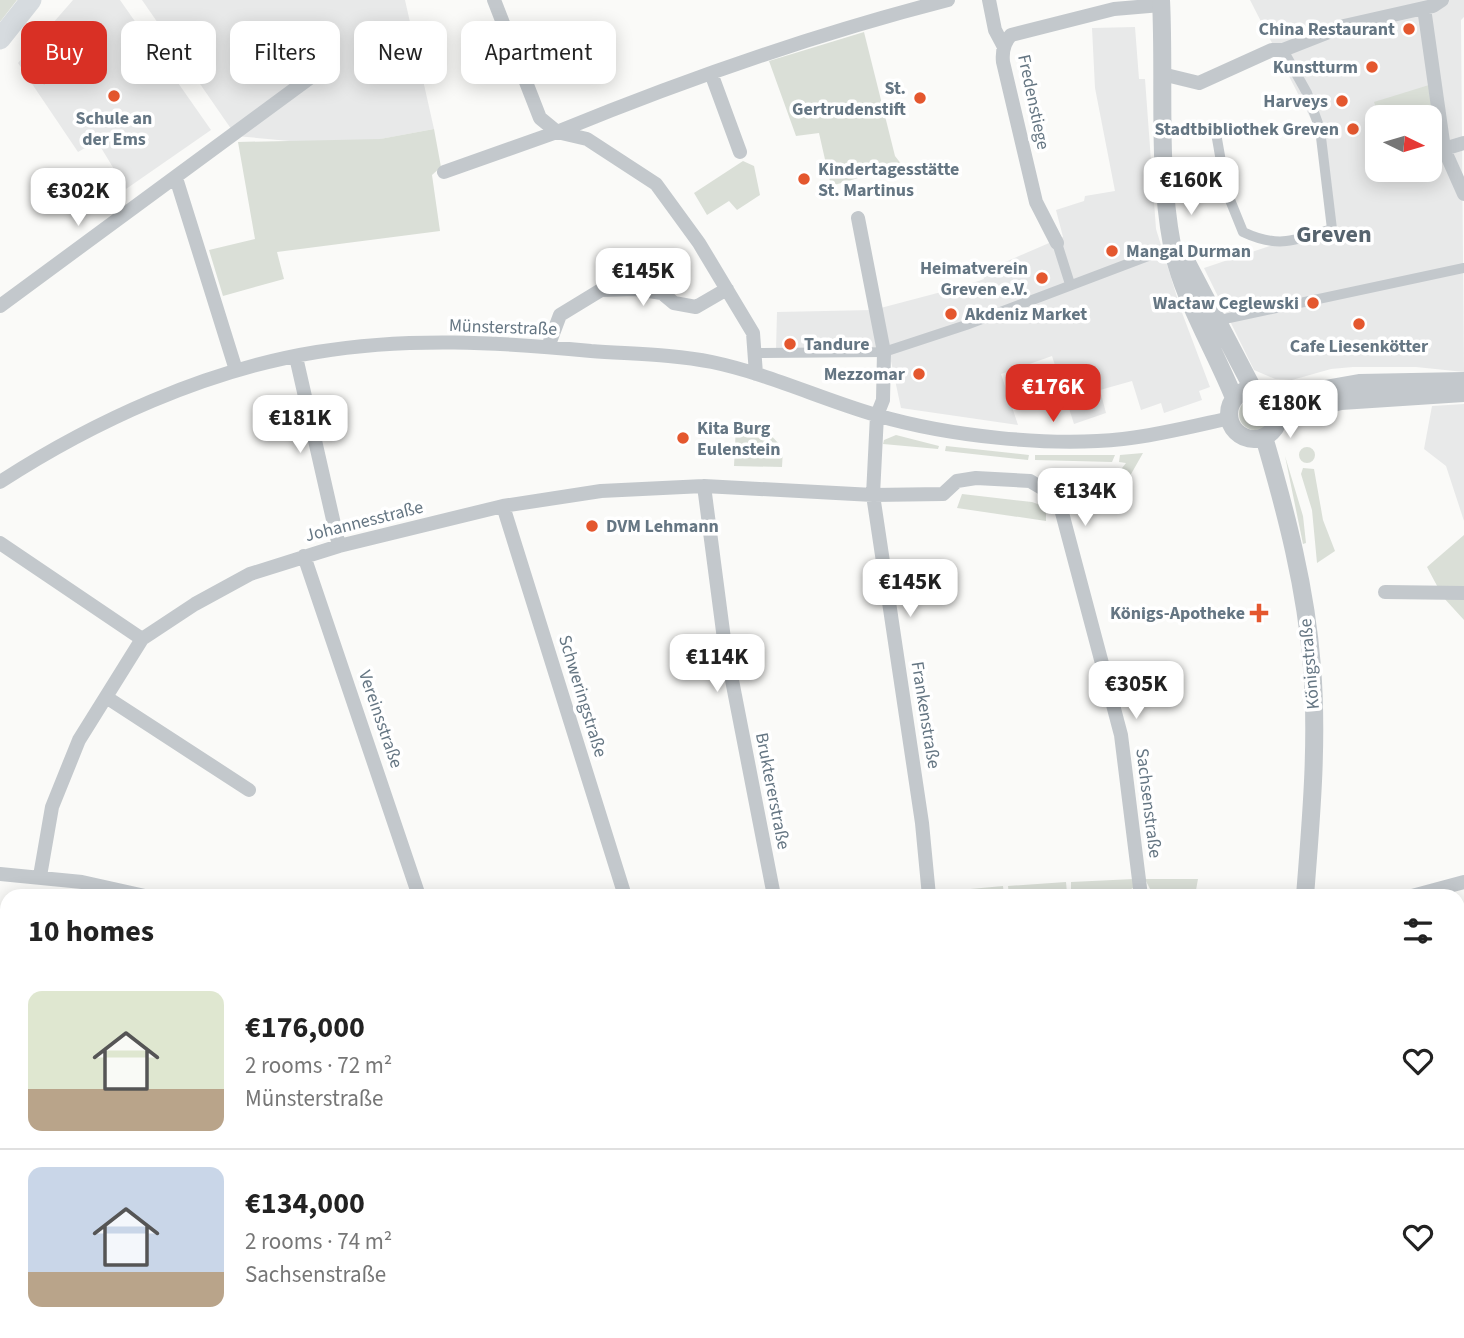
<!DOCTYPE html>
<html lang="en">
<head>
<meta charset="utf-8">
<style>
  body { margin:0; font-family:"Source Sans 3",sans-serif; background:#f6f6f6; color:#222; height:100vh; display:flex; flex-direction:column; font-size:26px; white-space:nowrap }
  * { box-sizing:border-box; margin:0 }
  p { font-size:23px; color:#767676 }
  .icon { flex:none; width:38px; height:38px; fill:none; stroke:currentColor; stroke-width:2; stroke-linecap:round; stroke-linejoin:round }
  .map { position:relative; flex:1; overflow:hidden }
  .side { position:absolute; left:0px; top:889px; width:1465px; height:450px; display:flex; flex-direction:column; background:#fff; border-radius:21px 21px 0 0; box-shadow:0 4px 18px #0003 }
  .side>* { flex:none }
  .top-card { position:absolute; left:21px; top:21px; width:700px; height:63px; display:flex; gap:14px }
  .needle { width:46px; rotate:95deg }
  .buttons { position:absolute; left:1365px; top:105px; display:grid; gap:14px }
  .buttons a { display:grid; place-items:center; width:77px; height:77px; border-radius:14px; background:#fff; box-shadow:0 4px 18px #0003; font-size:35px }
  .price { position:absolute; translate:-50% -60px; padding:0 16px; border-radius:14px; background:#fff; color:#222; font-size:23px; line-height:46px; filter:drop-shadow(0 2px 4px #0008) }
  .price::after { content:''; position:absolute; left:50%; top:42px; width:21px; height:16px; margin-left:-10px; background:inherit; clip-path:polygon(0 0,100% 0,50% 100%) }
  .price.active { background:#d93025; color:#fff }
  ul { padding:0; list-style:none }
  li { display:flex; align-items:center; gap:21px; height:175px; padding:0 28px }
  li+li { border-top:2px solid #e0e0e0 }
  li span { display:grid; place-items:center; flex:none; width:196px; height:140px; border-radius:14px; color:#555 }
  li>.icon { margin-inline-start:auto }
  span .icon { width:84px; height:84px; fill:#fffc; stroke-width:1 }
  li b { font-size:30px }
  h2 { display:flex; justify-content:space-between; align-items:center; height:84px; padding:0 28px; font-size:30px }
  .pill { padding:0 24px; border-radius:14px; background:#fff; box-shadow:0 4px 18px #0003; font-size:24px; line-height:63px }
  .pill.active { background:#d93025; color:#fff }
  .map>svg:first-child { display:block }
  .built { fill:#e8e9e9; fill-rule:evenodd }
  .green { fill:#dadfd7 }
  .lines { fill:none; stroke-linecap:round; stroke-linejoin:round }
  .stream { stroke:#bbc7cb; stroke-width:3.5 }
  .pedestrian { stroke:#c3c8cc; stroke-width:10 }
  .minor { stroke:#c3c8cc; stroke-width:14 }
  .tertiary { stroke:#c3c8cc; stroke-width:18 }
  .secondary { stroke:#d6dbdf; stroke-width:21 }
  .poi-dot { fill:#e4572e; stroke:#fff; stroke-width:2.5 }
  .labels { text-anchor:middle; stroke-width:7; stroke-linejoin:round; paint-order:stroke }
  .poi-label { font-size:18px; font-weight:bold; fill:#657683; stroke:#fff; text-anchor:end }
  .street-label { font-size:18px; fill:#657683; stroke:#fff }
  .district-label { font-size:24px; font-weight:bold; fill:#57646e; stroke:#fff }
</style>
</head>
<body>
<div class="map">
<svg width="1464" height="1338" viewBox="0 0 1464 1338">
  <rect width="100%" height="100%" fill="#fafaf8"/>
  <path class="built" d="M73,0h47l91,130 -85,59 -29,-48 -19,11 -60,-89z
    M142,0h263l29,129 -91,17 -107,-10z
    M1250,0h214v17l-3,3 3,352 -48,-5h-63l-22,2 -39,11 -17,-1 -21,-9 -50,-102 125,-42 -13,-97zM1377,117h53v53h-53z
    M1135,27l4,52h6l11,150 25,81 29,77 -11,4 3,9 -38,13 -3,-10 -20,7 -9,-29 -32,9 6,23 -32,11 -22,-68 -51,18 17,51 -117,-17 -13,-61 -112,3 1,-38 96,-2 91,-24 20,-7 -2,-7 81,-35 -7,-27 28,-9 1,-5 30,-5 -20,-103 -3,-60z
    M1464,404v117l-18,-55 -22,-17 8,-43z
    M336,1332h66l11,6h-82z"/>
  <path class="green" d="M0,0h17l-17,22z
    M864,32l31,124 7,9 -71,21 -12,-53 -23,3 -27,-75z
    M64,37l16,22 -36,26 -16,-21z
    M1429,85l9,66 -8,4v-38h-51l-5,-15z
    M434,129l7,38 -9,8 8,56 -163,21 7,27 -61,17 -14,-46 46,-11 -17,-97 142,-3z
    M743,161l11,5 6,29 -23,15 -8,-9 -22,14 -13,-22z
    M1239 414a16 16 0 1 1 32 0a16 16 0 1 1-32 0Z
    M736,425c26,2 30,3 47,24l-1,18 -48,-1z
    M896,435l43,11 -1,3 -55,-5 1,-4z
    M946,446l83,9 -1,5 -83,-9z
    M1299 455a8 8 0 1 1 16 0a8 8 0 1 1-16 0Z
    M1143,453l-17,30 -23,9 23,-29 -7,-1 1,-7z
    M1035,455h80l-3,7 -77,-2z
    M1285,456l18,60 3,27 -3,1z
    M1303,468l11,1 9,51 12,31 -18,12 -5,-53 -11,-36z
    M1060,487h34v6l-14,6 -14,-2z
    M962,494l70,8 14,5v14l-89,-13z
    M1464,535v85l-21,-23 -16,-30z
    M1134,879l-1,9 -6,3 -56,2v-11z
    M1145,879h53l-2,11 -45,1z
    M1066,882l1,11 -58,3 -1,-10z
    M1003,886l1,10h-65l-1,-4z"/>
  <g class="lines">
    <path class="stream" d="M428,1332l9,6"/>
    <path class="pedestrian" d="M1216,133l10,57 17,42c36,17 53,8 89,-3l-12,-100 -13,-36 -24,-43
      M1057,243l13,41
      M1215,321l249,-53
      M757,353l127,-1 82,-27 206,-78"/>
    <path class="minor" d="M494,0l46,118 17,14
      M989,0l6,30 9,17
      M1424,8l20,141 20,45
      M711,73l29,79
      M1162,74l37,9 73,-33h11l61,-24 89,-20 9,-6
      M557,132c127,-52 258,-98 391,-132
      M1444,149l20,-6
      M444,172l113,-40 30,7 69,45 43,59 54,90 3,41
      M176,178l60,192
      M858,218l26,134 -1,48 -6,15 -4,80 49,328 7,73
      M1057,243l-21,-41 -33,-140c-1,-10 0,-19 8,-27l103,-26 47,-4
      M0,306l311,-229
      M548,347l12,-32 41,-25 34,-1 27,4 12,10 22,4 31,-18
      M296,357l43,189
      M0,482c94,-61 206,-112 317,-130 90,-15 184,-10 274,-1 40,3 82,3 121,11 57,12 109,37 164,53 72,21 173,32 247,24 36,-4 71,-13 107,-21
      M704,486l20,153 50,257
      M503,506l122,390
      M0,543l142,96
      M304,556l115,340
      M1385,592l79,1
      M106,697l143,93
      M0,874l82,8 63,14
      M40,876l12,-69 27,-67 63,-101 53,-35 55,-30 89,-28 164,-40 98,-15 103,-5 169,9 70,-1 14,-13 19,-3 54,3 22,13 9,15 60,226 20,161
      M1412,896l52,-14
      M1458,1110l6,-2
      M0,1194l7,6
      M182,1332l8,6
      M631,1332l6,6
      M879,1332l11,6
      M4,1338l6,-6
      M1101,1338l2,-6"/>
    <path class="tertiary" d="M1161,0c4,81 -4,165 11,245 9,51 43,105 62,153
      M1185,259l68,130
      M1229 414a25 25 0 1 1 50 0a25 25 0 1 1-50 0Z
      M1274,398l85,-15 105,-2
      M1280,416l61,-15 123,-8
      M1264,437c22,75 42,151 48,230 6,76 -1,153 -7,229
      M1265,1338l1,-6"/>
    <path class="secondary" d="M0,39l31,-39"/>
  </g>
  <g class="poi-dot">
    <circle cx="1409" cy="29" r="7"/>
    <circle cx="1372" cy="67" r="7"/>
    <circle cx="114" cy="96" r="7"/>
    <circle cx="920" cy="98" r="7"/>
    <circle cx="1342" cy="101" r="7"/>
    <circle cx="1353" cy="129" r="7"/>
    <circle cx="804" cy="179" r="7"/>
    <circle cx="1112" cy="251" r="7"/>
    <circle cx="1042" cy="278" r="7"/>
    <circle cx="1313" cy="303" r="7"/>
    <circle cx="951" cy="314" r="7"/>
    <circle cx="1359" cy="324" r="7"/>
    <circle cx="790" cy="344" r="7"/>
    <circle cx="919" cy="374" r="7"/>
    <circle cx="683" cy="438" r="7"/>
    <circle cx="592" cy="526" r="7"/>
    <path d="M1255.5 602.5h7v7h7v7h-7v7h-7v-7h-7v-7h7z"/>
  </g>
  <g class="labels">
    <g class="poi-label">
      <text x="1395" y="35">China Restaurant</text>
      <text x="1358" y="73">Kunstturm</text>
      <text x="906" y="94">St.<tspan x="906" dy="21">Gertrudenstift</tspan></text>
      <text x="1328" y="107">Harveys</text>
      <text x="114" y="124" text-anchor="middle">Schule an<tspan x="114" dy="21">der Ems</tspan></text>
      <text x="1339" y="135">Stadtbibliothek Greven</text>
      <text x="818" y="175" text-anchor="start">Kindertagesstätte<tspan x="818" dy="21">St. Martinus</tspan></text>
      <text x="1126" y="257" text-anchor="start">Mangal Durman</text>
      <text x="1028" y="274">Heimatverein<tspan x="1028" dy="21">Greven e.V.</tspan></text>
      <text x="1299" y="309">Wacław Ceglewski</text>
      <text x="965" y="320" text-anchor="start">Akdeniz Market</text>
      <text x="804" y="350" text-anchor="start">Tandure</text>
      <text x="1359" y="352" text-anchor="middle">Cafe Liesenkötter</text>
      <text x="905" y="380">Mezzomar</text>
      <text x="697" y="434" text-anchor="start">Kita Burg<tspan x="697" dy="21">Eulenstein</tspan></text>
      <text x="606" y="532" text-anchor="start">DVM Lehmann</text>
      <text x="1245" y="619">Königs-Apotheke</text>
    </g>
    <g class="street-label">
      <text transform="translate(1034 102) rotate(78)" y="6">Fredenstiege</text>
      <text transform="translate(503 327) rotate(2)" y="6">Münsterstraße</text>
      <text transform="translate(364 521) rotate(-14)" y="6">Johannesstraße</text>
      <text transform="translate(1309 664) rotate(-95)" y="6">Königstraße</text>
      <text transform="translate(583 696) rotate(73)" y="6">Schweringstraße</text>
      <text transform="translate(926 715) rotate(81)" y="6">Frankenstraße</text>
      <text transform="translate(381 719) rotate(71)" y="6">Vereinsstraße</text>
      <text transform="translate(773 791) rotate(79)" y="6">Bruktererstraße</text>
      <text transform="translate(1149 803) rotate(83)" y="6">Sachsenstraße</text>
    </g>
    <g class="district-label">
      <text x="1334" y="242">Greven</text>
    </g>
  </g>
</svg>
<div class="buttons">
<a><svg class="needle" viewBox="-14 -14 28 28"><path d="M0-13l5 13h-10z" fill="#e53935"/><path d="M0 13l5-13h-10z" fill="#767676"/></svg></a>
</div>
<b class="price" style="left:1191px;top:217px">€160K</b>
<b class="price" style="left:78px;top:228px">€302K</b>
<b class="price" style="left:643px;top:308px">€145K</b>
<b class="price active" style="left:1053px;top:424px">€176K</b>
<b class="price" style="left:1290px;top:440px">€180K</b>
<b class="price" style="left:300px;top:455px">€181K</b>
<b class="price" style="left:1085px;top:528px">€134K</b>
<b class="price" style="left:910px;top:619px">€145K</b>
<b class="price" style="left:717px;top:694px">€114K</b>
<b class="price" style="left:1136px;top:721px">€305K</b>
<div class="top-card">
<a class="pill active">Buy</a>
<a class="pill">Rent</a>
<a class="pill">Filters</a>
<a class="pill">New</a>
<a class="pill">Apartment</a>
</div>
<section class="side">
<h2>10 homes<svg class="icon" aria-label="filters" viewBox="0 0 24 24"><path d="M4 7h16M4 17h16"/><circle cx="9" cy="7" r="2"/><circle cx="15" cy="17" r="2"/></svg></h2>
<ul>
<li><span style="background:linear-gradient(#dfe7d0 70%,#b9a48a 0)"><svg class="icon" aria-label="home" viewBox="0 0 24 24"><path d="M3 11l9-7 9 7M6 9v11h12V9"/></svg></span><div><b>€176,000</b><p>2 rooms · 72 m²</p><p>Münsterstraße</p></div><svg class="icon" aria-label="heart" viewBox="0 0 24 24"><path d="M12 20l-8-8c-3-5 5-10 8-4 3-6 11-1 8 4z"/></svg></li>
<li><span style="background:linear-gradient(#c9d6e8 75%,#b9a48a 0)"><svg class="icon" aria-label="home" viewBox="0 0 24 24"><path d="M3 11l9-7 9 7M6 9v11h12V9"/></svg></span><div><b>€134,000</b><p>2 rooms · 74 m²</p><p>Sachsenstraße</p></div><svg class="icon" aria-label="heart" viewBox="0 0 24 24"><path d="M12 20l-8-8c-3-5 5-10 8-4 3-6 11-1 8 4z"/></svg></li>
</ul>
</section>
</div>
</body>
</html>
